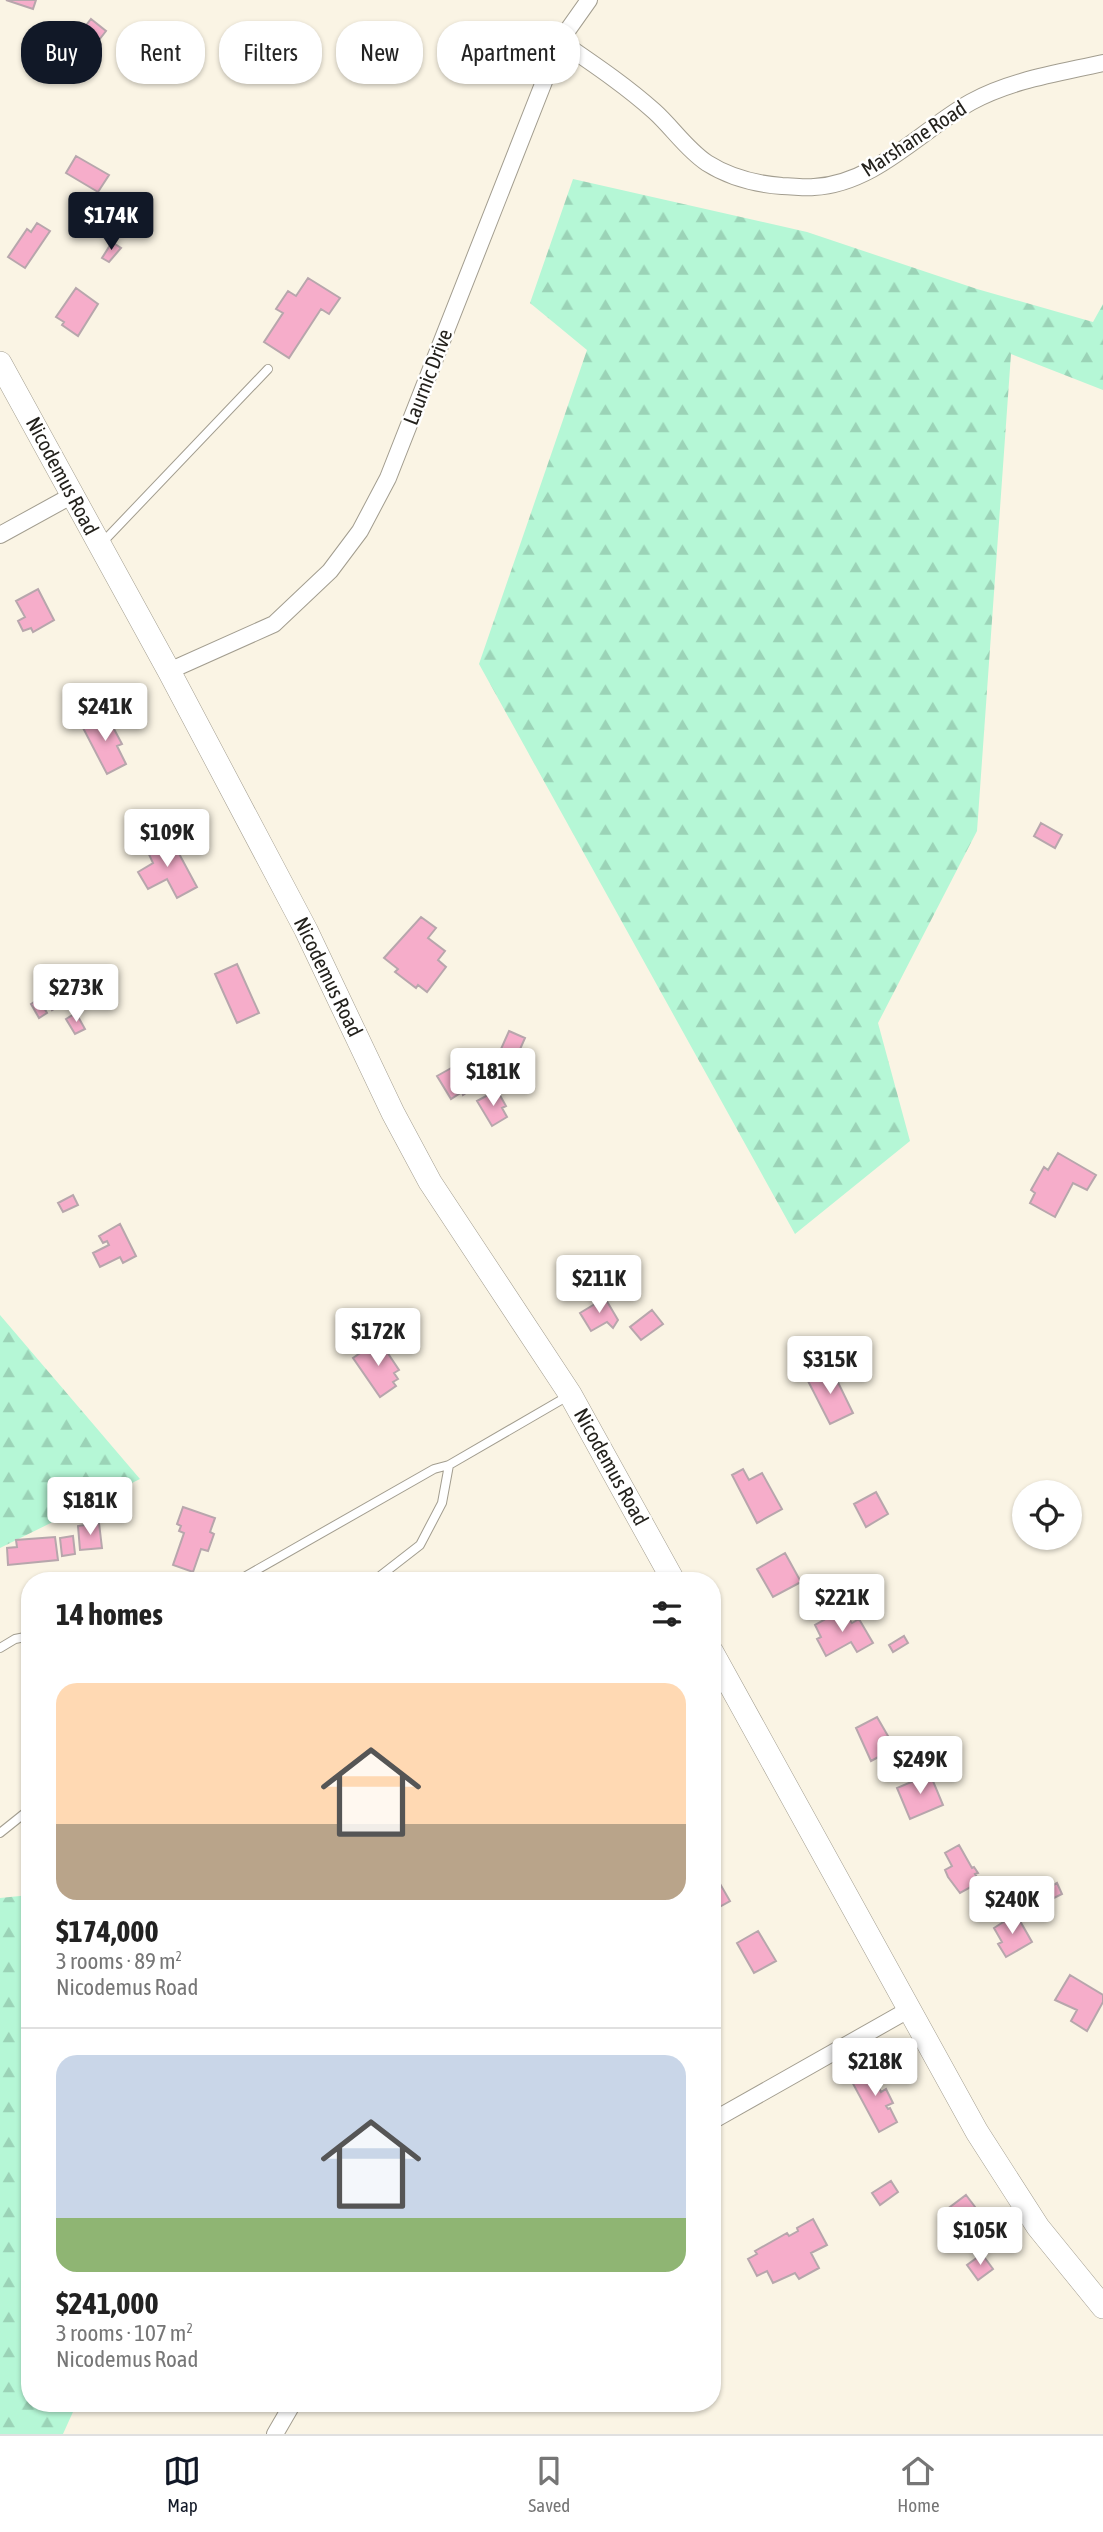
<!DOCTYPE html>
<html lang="en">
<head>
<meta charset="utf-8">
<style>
  body { margin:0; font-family:"Asap Condensed",sans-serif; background:#f6f6f6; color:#222; height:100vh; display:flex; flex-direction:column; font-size:26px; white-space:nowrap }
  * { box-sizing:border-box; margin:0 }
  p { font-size:23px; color:#767676 }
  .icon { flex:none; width:38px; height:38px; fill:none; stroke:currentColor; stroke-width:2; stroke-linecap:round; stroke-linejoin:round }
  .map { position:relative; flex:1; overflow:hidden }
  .side { position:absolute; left:21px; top:1572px; width:700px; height:840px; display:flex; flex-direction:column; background:#fff; border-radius:28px; box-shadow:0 2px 5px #0004 }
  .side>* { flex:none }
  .top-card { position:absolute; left:21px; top:21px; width:700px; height:63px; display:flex; gap:14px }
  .tools { position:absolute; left:1012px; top:1480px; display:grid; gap:14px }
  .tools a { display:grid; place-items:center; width:70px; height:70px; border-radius:50%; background:#fff; box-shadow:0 2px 5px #0004; font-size:35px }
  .price { position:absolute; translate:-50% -60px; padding:0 16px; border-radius:7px; background:#fff; color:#222; font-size:23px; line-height:46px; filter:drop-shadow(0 2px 4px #0008) }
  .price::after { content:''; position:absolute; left:50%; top:42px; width:21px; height:16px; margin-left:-10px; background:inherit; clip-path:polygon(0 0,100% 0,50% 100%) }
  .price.selected { background:#111827; color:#fff }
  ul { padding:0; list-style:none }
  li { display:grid; align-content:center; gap:14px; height:371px; padding:0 35px }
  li+li { border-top:2px solid #e0e0e0 }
  li span { display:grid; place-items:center; height:217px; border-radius:21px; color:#555 }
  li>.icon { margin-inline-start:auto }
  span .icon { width:126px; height:126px; fill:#fffc; stroke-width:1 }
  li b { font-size:30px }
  h2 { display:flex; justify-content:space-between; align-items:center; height:84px; padding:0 35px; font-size:30px }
  .tag { padding:0 24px; border-radius:28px; background:#fff; box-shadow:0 2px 5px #0004; font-size:24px; line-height:63px }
  .tag.selected { background:#111827; color:#fff }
  .tabs { display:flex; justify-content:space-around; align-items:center; height:98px; border-top:2px solid #e0e0e0; background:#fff; font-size:19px; color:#767676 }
  .tabs a { display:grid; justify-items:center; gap:4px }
  .tabs .selected { color:#111827 }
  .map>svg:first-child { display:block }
  .forest { fill:url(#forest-firs) }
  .building { fill:#f6adca; stroke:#b7a6ac; stroke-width:2 }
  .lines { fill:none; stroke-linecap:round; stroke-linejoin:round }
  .lane-casing { stroke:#a29d8f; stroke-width:10 }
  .street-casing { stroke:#a29d8f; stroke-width:18 }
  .secondary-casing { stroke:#a29d8f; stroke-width:24 }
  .lane { stroke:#fff; stroke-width:8 }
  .street { stroke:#fff; stroke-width:16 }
  .secondary { stroke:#fff; stroke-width:23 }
  .labels { text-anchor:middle; stroke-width:5; stroke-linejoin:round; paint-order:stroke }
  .street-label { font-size:21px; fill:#23211c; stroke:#fff }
</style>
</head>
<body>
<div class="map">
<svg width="1103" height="2434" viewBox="0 0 1103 2434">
  <defs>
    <pattern id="forest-firs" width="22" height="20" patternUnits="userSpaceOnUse" patternTransform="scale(1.75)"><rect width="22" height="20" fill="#b5f7d6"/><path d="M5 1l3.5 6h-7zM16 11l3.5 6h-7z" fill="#9bd3b7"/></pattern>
  </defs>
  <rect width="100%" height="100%" fill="#faf4e4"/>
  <path class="forest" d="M573,179l234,53 170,57 116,33 10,-18v86l-92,-36 -34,477 -99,192 32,118 -115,93 -316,-570 108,-314 -57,-47z
    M0,1315l140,164 -140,69z
    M30,1895v508h47l-14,31h-63v-536z"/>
  <path class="building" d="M6,0h30l-3,9z
    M91,19l15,12 -18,23 -15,-12z
    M76,156l33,19 -11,17 -32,-19z
    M37,223l13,8 -25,37 -17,-11 19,-28 4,3z
    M112,242l9,6 -12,14 -7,-4z
    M308,278l32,20 -11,16 -8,-5 -32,49 -25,-16 19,-29 -7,-4 12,-18 8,5z
    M76,288l22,16 -20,32 -16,-11 2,-3 -8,-5z
    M38,589l16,31 -21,12 -2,-4 -8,3 -5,-10 7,-4 -9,-16z
    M106,714l16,30 -5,2 9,18 -19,10 -25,-48z
    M1041,823l21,12 -7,13 -21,-12z
    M170,837l27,50 -20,11 -10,-19 -19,10 -10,-17 15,-9 -7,-15z
    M421,917l15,11 -8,10 17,13 -7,9 8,7 -19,25 -9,-7 -2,3 -21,-16 3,-3 -14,-11z
    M237,964l22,49 -22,10 -22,-49z
    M59,986l9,15 -16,9 -8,-16z
    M39,999l8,14 -8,5 -8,-14z
    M76,1013l9,16 -10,5 -9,-15z
    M509,1031l16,7 -8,18 -16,-7z
    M471,1057l13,22 -19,12 1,2 -3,2 -1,-3 -11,7 -14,-23z
    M497,1090l9,16 -4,2 5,9 -15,9 -15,-25z
    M1058,1153l38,22 -9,15 -14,-7 -18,34 -25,-14 5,-10 -4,-3 13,-23 4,3z
    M73,1195l5,10 -15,7 -5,-9z
    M120,1224l16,32 -13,7 -3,-6 -20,10 -7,-14 16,-8 -2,-4 -4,2 -4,-7z
    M605,1298l13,22 -5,8 -6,-6 -16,9 -11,-18z
    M652,1310l11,14 -22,16 -11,-13z
    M379,1340l20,30 -5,3 4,6 -5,3 3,4 -16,11 -27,-39z
    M831,1368l22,45 -23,11 -23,-45z
    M743,1469l6,11 13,-7 20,36 -25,14 -25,-48z
    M876,1492l12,22 -22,13 -12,-23z
    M183,1507l32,11 -5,14 4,2 -6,17 -7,-2 -8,23 -20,-7 11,-32 -5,-2 2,-5 -4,-2z
    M99,1523l3,25 -22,2 -2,-24z
    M73,1536l2,18 -13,2 -2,-18z
    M55,1537l3,23 -50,5 -1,-17 10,-1 -1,-7z
    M785,1553l16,29 -28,15 -16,-28z
    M842,1610l10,13 7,-4 14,24 -16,9 -6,-10 -25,14 -9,-17 4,-2 -6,-12z
    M904,1636l4,7 -15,9 -4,-7z
    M877,1717l18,31 -24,13 -15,-33z
    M930,1774l13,31 -33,14 -13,-31z
    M959,1845l13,23 2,-1 4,6 -3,1 5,8 -20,11 -12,-16 -3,-7 7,-4 -7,-13z
    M712,1870l18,31 -18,10z
    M1057,1883l5,11 -12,6 -6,-10z
    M1016,1914l16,28 -26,15 -8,-13 4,-2 -8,-14z
    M758,1931l18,30 -22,12 -17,-30z
    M1070,1975l33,20v7l-16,29 -16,-10 6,-11 -22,-10z
    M877,2066l7,14 -7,4 4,8 5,-3 7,14 -7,3 2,3 2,-1 7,14 -18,10 -28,-52z
    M891,2181l7,11 -18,13 -8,-12z
    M966,2195l19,25 -25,18 -18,-25z
    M813,2219l14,26 -16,8 8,15 -20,11 -4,-6 -22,10 -6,-12 -10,5 -9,-17 9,-5 -2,-3 32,-18 2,3 9,-5 -1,-3z
    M982,2254l11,15 -15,11 -11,-15z"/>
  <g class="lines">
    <g class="lane-casing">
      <path id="lane" d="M101,544l167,-175
        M239,1580l195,-111 15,-4 119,-69
        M375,1580l45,-35 22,-42 7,-38
        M0,1648l15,-9 15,-3
        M0,1833l30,-24"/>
    </g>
    <g class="street-casing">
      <path id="street" d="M560,41c32,22 65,44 94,70 18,16 32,38 53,52 22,14 49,21 75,23 11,0 22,2 32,1 61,-3 107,-57 157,-85 40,-22 88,-29 132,-39
        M0,535l71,-39
        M169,671l105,-47 56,-53 30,-40 28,-53 172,-437 29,-41
        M712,2121l198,-112
        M275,2434l18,-31"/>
    </g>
    <g class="secondary-casing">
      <path id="secondary" d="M0,363l169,308 137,259 87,183 37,69 140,212 103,186
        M712,1652l265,480 61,95 65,80"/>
    </g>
    <use href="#lane" class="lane"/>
    <use href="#street" class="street"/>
    <use href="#secondary" class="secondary"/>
  </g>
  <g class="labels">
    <g class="street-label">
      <text transform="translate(914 139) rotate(-33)" y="7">Marshane Road</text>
      <text transform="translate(428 377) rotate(-69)" y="7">Laurnic Drive</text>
      <text transform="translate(62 476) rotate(62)" y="7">Nicodemus Road</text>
      <text transform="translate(328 977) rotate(64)" y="7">Nicodemus Road</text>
      <text transform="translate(611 1467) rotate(61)" y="7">Nicodemus Road</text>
    </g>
  </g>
</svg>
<div class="tools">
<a><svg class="icon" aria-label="locate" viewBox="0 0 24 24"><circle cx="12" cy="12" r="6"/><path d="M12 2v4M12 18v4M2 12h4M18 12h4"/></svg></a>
</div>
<b class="price selected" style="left:111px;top:252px">$174K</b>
<b class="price" style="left:105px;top:743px">$241K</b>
<b class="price" style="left:167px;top:869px">$109K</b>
<b class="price" style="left:76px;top:1024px">$273K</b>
<b class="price" style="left:493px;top:1108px">$181K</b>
<b class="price" style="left:599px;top:1315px">$211K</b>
<b class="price" style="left:378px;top:1368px">$172K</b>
<b class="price" style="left:830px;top:1396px">$315K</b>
<b class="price" style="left:90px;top:1537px">$181K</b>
<b class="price" style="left:842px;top:1634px">$221K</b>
<b class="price" style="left:920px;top:1796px">$249K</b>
<b class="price" style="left:1012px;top:1936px">$240K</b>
<b class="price" style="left:875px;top:2098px">$218K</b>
<b class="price" style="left:980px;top:2267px">$105K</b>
<div class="top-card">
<a class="tag selected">Buy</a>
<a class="tag">Rent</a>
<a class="tag">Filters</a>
<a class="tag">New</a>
<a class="tag">Apartment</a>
</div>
<section class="side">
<h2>14 homes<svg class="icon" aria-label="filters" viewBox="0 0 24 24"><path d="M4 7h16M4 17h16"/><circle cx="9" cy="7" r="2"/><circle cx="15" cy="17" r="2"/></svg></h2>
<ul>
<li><span style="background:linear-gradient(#ffd9b3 65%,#b9a48a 0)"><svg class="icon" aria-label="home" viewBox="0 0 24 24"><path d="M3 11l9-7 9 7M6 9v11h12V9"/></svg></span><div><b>$174,000</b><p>3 rooms · 89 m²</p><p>Nicodemus Road</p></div></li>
<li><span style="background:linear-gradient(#c9d6e8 75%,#8fb573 0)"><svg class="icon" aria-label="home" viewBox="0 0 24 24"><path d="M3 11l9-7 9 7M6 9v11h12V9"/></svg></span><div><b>$241,000</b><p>3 rooms · 107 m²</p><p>Nicodemus Road</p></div></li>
</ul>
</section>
</div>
<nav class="tabs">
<a class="selected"><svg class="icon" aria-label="map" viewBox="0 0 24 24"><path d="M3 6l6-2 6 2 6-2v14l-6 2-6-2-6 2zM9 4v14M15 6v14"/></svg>Map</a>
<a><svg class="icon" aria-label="saved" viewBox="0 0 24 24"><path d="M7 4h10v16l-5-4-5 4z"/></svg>Saved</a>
<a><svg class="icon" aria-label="home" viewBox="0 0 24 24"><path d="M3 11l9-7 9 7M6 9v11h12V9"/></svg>Home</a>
</nav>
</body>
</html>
